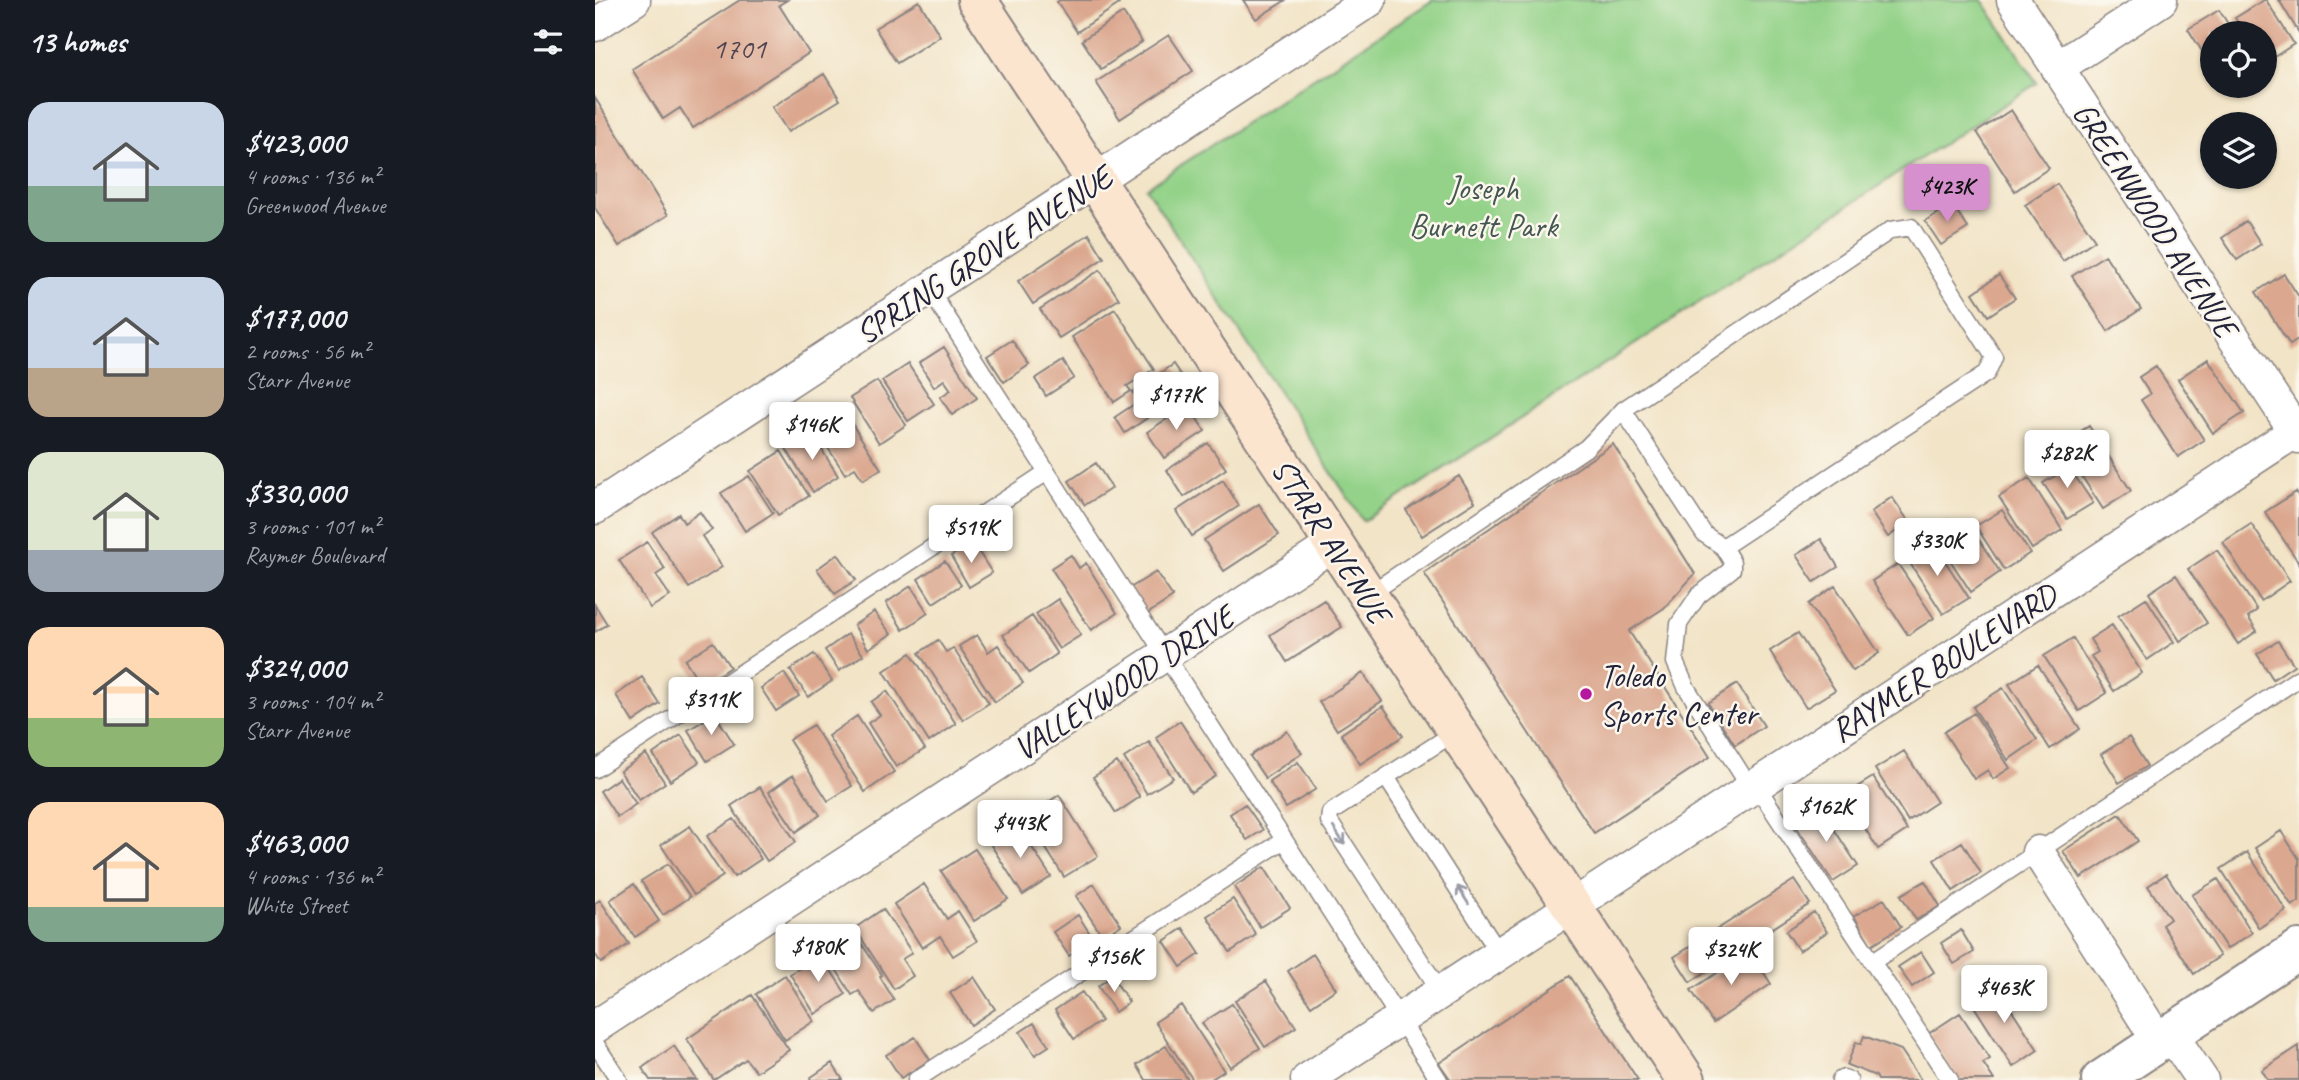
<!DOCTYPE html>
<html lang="en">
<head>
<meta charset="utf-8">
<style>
  body { margin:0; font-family:Caveat,sans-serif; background:#242831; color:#f1f3f6; height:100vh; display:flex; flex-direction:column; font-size:26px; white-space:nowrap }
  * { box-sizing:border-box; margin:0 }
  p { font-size:23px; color:#9ea1a6 }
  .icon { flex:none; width:38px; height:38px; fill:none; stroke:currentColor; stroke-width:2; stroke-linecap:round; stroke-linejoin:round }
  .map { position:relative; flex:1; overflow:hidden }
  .details { display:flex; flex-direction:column; background:#171b24; width:595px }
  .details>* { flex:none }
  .controls { position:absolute; left:1605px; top:21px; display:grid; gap:14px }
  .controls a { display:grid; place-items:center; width:77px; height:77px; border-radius:50%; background:#171b24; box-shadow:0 2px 5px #0004; font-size:35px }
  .price { position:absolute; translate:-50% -60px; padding:0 16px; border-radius:7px; background:#fff; color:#222; font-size:23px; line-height:46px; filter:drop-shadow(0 2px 4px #0008) }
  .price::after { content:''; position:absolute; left:50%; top:42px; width:21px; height:16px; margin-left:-10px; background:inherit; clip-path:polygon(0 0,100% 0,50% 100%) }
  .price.on { background:#d690ce; color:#111 }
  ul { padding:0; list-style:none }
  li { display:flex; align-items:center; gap:21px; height:175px; padding:0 28px }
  li span { display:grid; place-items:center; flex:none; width:196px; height:140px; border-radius:21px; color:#555 }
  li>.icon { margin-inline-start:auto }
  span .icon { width:84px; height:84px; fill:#fffc; stroke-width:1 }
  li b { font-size:30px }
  h2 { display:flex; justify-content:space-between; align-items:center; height:84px; padding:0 28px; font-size:30px }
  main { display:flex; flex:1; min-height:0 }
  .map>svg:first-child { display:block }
  .green { fill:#93d288; stroke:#5a7a62; stroke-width:2 }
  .building { fill:#dba78f }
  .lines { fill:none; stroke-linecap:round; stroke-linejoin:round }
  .service-casing { stroke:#8a8381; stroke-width:19 }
  .minor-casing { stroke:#8a8381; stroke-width:35 }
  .tertiary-casing { stroke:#8a8381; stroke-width:42 }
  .secondary-casing { stroke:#8a8381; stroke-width:42 }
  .service { stroke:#fff; stroke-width:16 }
  .minor { stroke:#fff; stroke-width:32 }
  .tertiary { stroke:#fff; stroke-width:38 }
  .secondary { stroke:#fbe5cf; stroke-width:38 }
  .oneway { stroke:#9c9ca7 }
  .poi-dot { fill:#b5179e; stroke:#fbf7ec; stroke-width:2.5 }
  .labels { text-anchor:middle; stroke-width:5; stroke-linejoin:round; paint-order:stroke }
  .number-label { font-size:30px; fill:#504350 }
  .park-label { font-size:33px; fill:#445752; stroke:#fbf7ec }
  .street-label { font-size:33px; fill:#22223b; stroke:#fbf7ec }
  .poi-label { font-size:33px; fill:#22223b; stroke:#fbf7ec; text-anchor:start }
</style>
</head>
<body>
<main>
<section class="details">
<h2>13 homes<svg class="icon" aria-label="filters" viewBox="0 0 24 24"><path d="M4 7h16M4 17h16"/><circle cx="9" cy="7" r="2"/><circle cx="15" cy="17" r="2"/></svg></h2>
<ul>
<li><span style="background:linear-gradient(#c9d6e8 60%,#7fa58c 0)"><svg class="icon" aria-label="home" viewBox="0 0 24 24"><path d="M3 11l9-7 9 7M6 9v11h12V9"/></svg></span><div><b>$423,000</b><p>4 rooms · 136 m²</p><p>Greenwood Avenue</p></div></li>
<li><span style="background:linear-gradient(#c9d6e8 65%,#b9a48a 0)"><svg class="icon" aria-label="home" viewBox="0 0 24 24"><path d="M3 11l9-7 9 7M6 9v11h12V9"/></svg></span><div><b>$177,000</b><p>2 rooms · 56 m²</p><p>Starr Avenue</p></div></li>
<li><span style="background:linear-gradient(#dfe7d0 70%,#9aa5b1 0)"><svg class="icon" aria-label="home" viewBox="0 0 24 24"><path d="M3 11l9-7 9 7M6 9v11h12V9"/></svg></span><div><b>$330,000</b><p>3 rooms · 101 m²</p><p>Raymer Boulevard</p></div></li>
<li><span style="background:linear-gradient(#ffd9b3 65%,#8fb573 0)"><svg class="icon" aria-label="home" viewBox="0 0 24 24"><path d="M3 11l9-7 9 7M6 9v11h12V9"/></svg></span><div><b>$324,000</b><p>3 rooms · 104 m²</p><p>Starr Avenue</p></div></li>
<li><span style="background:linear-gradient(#ffd9b3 75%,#7fa58c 0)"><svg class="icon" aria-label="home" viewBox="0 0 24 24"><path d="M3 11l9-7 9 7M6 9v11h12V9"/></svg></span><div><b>$463,000</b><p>4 rooms · 136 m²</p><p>White Street</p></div></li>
</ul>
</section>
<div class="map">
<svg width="1704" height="1080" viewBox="0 0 1704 1080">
  <rect width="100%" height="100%" fill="#fbf7ec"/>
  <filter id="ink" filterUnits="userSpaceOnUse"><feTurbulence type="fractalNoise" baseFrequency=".0143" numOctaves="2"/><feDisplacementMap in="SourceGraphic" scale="14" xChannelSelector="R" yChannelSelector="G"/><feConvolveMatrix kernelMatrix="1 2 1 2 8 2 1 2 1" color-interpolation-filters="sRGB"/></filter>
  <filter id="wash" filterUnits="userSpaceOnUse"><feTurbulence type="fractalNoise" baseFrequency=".00686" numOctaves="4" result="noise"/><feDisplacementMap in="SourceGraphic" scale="28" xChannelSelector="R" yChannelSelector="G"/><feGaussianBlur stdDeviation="1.57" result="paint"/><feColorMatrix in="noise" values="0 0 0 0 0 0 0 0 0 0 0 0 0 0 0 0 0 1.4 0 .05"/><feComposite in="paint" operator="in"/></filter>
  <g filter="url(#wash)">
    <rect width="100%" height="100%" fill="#f2e4c7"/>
    <path class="green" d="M838,0h549l55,83 -674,438 -217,-333z"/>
    <g id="blocks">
      <path class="building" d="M145,0h47l-8,5 30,48 -116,75 -13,-20 -17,11 -31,-50z
        M465,0h56l3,4 -42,28 -20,-30z
        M648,0h43l-30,19z
        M1669,0h2l28,44 -29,19v-30h-20l-10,-15z
        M1684,0h20v33z
        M324,1l21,35 -43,27 -22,-35z
        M1624,10l15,23h-22v34l-24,-38z
        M528,13l19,29 -41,27 -19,-29z
        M574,35l24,36 -73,48 -24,-37z
        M229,74l16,26 -52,32 -16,-25z
        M0,98l73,117 -49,31 -24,-38z
        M1416,110l38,58 -34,23 -38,-59z
        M1462,184l38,56 -32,21 -38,-56z
        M1357,204l16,24 -27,17 -16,-24z
        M1651,221l15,23 -24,16 -15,-22z
        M494,234l15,24 -71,46 -15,-23z
        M1510,255l36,54 -33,22 -36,-55z
        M505,270l19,29 -60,39 -19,-29z
        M1689,274l15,23v42l-9,6 -34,-53z
        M1404,275l16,23 -27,18 -15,-23z
        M520,309l39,60 -27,17 4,5 -17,11 -42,-65z
        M417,340l17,25 -25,17 -17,-26z
        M349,347l33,51 -25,17 -12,-18 11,-7 -7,-10 -10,7 -15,-24z
        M1613,359l36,54 -31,20 -35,-54z
        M468,361l11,17 -28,18 -11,-17z
        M313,364l26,40 -26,17 -26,-40z
        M578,364l17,25 -65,44 -10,-16 24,-16 -6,-9z
        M1561,366l48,74 -26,17 -37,-57 9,-6 -11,-17z
        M282,381l29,44 -27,18 -29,-45z
        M593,405l17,26 -41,27 -17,-26z
        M246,407l40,62 -18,11 -8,-12 -10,6 -32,-49z
        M1494,426l42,65 -28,18 -42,-65z
        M216,432l27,44 -25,16 -28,-45z
        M613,443l18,26 -42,28 -17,-27z
        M1018,444l82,130 -31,34 -35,23 81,126 -116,76 -170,-260z
        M186,451l28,45 -31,19 -28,-44z
        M1468,458l30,45 -26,16 -24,-36 12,-7 -6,-9z
        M501,463l16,25 -27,17 -16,-24z
        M154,476l24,37 -28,18 -24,-38z
        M864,476l16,26 -53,34 -16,-26z
        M1434,478l33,52 -30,19 -33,-52z
        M628,480l16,26 -47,30 -16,-25z
        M1701,492l3,5v66l-34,-51z
        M1297,497l17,25 -21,15 -17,-25z
        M664,504l20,31 -55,36 -20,-31z
        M1407,510l28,43 -26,17 -28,-44z
        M105,512l12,18 -10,6 20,31 -33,21 -37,-56 27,-18 5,9z
        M1352,520l13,20 13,-9 27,41 -29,20 -40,-61z
        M1656,524l39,57 -29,20 -38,-59z
        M1226,539l17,28 -24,15 -18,-27z
        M1337,541l37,57 -26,16 -37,-57z
        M52,542l18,27 -9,6 14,21 -20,12 -31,-48z
        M378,543l19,30 -23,14 -18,-31z
        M1622,550l40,60 -9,7 9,14 -19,13 -50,-75z
        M243,554l18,26 -21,14 -18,-25z
        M476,555l8,13 7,-5 31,50 -26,17 -40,-62z
        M350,561l16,24 -28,18 -15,-24z
        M1303,564l36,54 -26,17 -36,-54z
        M561,572l17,25 -26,17 -17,-26z
        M1581,575l31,48 -27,18 -31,-48z
        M316,586l17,27 -25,17 -17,-27z
        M1240,586l44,67 -26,18 -44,-67z
        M1551,598l28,44 -27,18 -29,-44z
        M463,599l23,36 -22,14 -23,-35z
        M729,600l18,27 -55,35 -17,-27z
        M0,605l12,19 -12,8z
        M279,612l17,22 -23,15 -14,-24z
        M437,616l25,38 -28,19 -26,-38z
        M1517,625l30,48 -28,18 -23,-35 7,-4 -8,-13z
        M1203,633l37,57 -29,18 -36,-57z
        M253,634l15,21 -24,16 -14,-21z
        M382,635l11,17 10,-7 25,38 -28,19 -36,-56z
        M1478,638l34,55 -28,18 -35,-55z
        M343,640l8,12 7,-4 36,55 -26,17 -44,-67z
        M1683,641l16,24 -21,14 -16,-25z
        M118,642l17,25 -28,19 -17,-26z
        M316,653l45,71 -27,18 -45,-71z
        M219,654l18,27 -24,16 -18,-27z
        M1443,665l42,64 -30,20 -41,-65z
        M189,673l15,23 -23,15 -15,-23z
        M768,673l19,28 -45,29 -18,-28z
        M47,677l18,27 -27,18 -17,-27z
        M1142,684l27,42 -29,19 -27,-42z
        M1408,688l34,52 -29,20 -35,-53z
        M292,691l38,58 -29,18 -28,-44 12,-8 -9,-13z
        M788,706l20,30 -43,28 -19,-30z
        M1379,713l36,55 -17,11 -5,-9 -14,9 -30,-47z
        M120,714l19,30 -27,17 -19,-31z
        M262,716l37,56 -29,20 -37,-56z
        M585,721l36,55 -25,16 -35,-55z
        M218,725l39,61 -24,15 -39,-61z
        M692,731l15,22 -37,25 -15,-22z
        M86,735l18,27 -29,19 -17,-27z
        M1534,737l18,29 -28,17 -18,-29z
        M554,742l24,36 -26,16 -23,-36z
        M1309,751l33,51 -29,19 -33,-52z
        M51,754l19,29 -26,17 -19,-29z
        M522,762l23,35 -24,16 -23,-36z
        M703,762l18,27 -30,19 -17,-27z
        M198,775l27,40 -24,17 -27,-40z
        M1278,777l34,53 -29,19 -34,-54z
        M24,778l17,26 -19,13 -17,-26z
        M165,787l36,55 -29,19 -36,-55z
        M464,795l39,61 -34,21 -38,-60z
        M650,804l18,26 -16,10 -17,-26z
        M1224,806l39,60 -25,16 -39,-59z
        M1525,814l18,27 -57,37 -18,-27z
        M139,819l27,40 -27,18 -27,-41z
        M422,824l34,53 -28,18 -34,-53z
        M95,826l33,50 -29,19 -33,-50z
        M1686,831l18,28v42l-7,5 -37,-58z
        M1367,842l19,31 -28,18 -19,-31z
        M380,849l33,50 -34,22 -33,-50z
        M1652,852l39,58 -27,18 -38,-59z
        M73,864l22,33 -27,18 -22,-34z
        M669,867l26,41 -30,19 -26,-40z
        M1571,874l54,82 -26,18 -32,-49 8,-6 -22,-33z
        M1623,879l34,54 -25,16 -35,-54z
        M1199,880l16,24 -120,78 -16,-25z
        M1330,881l15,25 -24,14 -15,-25z
        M39,884l25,37 -24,16 -25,-37z
        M329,884l23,35 11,-8 19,30 -24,15 -13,-20 -18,12 -28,-44z
        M499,884l27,41 -18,12 -27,-41z
        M638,899l23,36 -26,17 -23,-36z
        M1289,899l17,28 -30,18 -17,-29z
        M5,900l29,44 -28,19 -6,-9v-51z
        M288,909l29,44 -10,6 11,17 -19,13 -39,-61z
        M1219,912l13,20 -28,19 -13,-20z
        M483,915l16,25 -25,16 -16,-24z
        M588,928l17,26 -19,13 -17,-26z
        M257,929l30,46 -2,2 14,23 -20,13 -15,-22 -7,4 -29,-47z
        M1366,930l13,22 -20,12 -13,-21z
        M1155,951l21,33 -58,39 -22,-33z
        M1326,952l13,20 -22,15 -14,-20z
        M718,954l23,35 -25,17 -23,-35z
        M226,955l25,39 -31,20 -25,-40z
        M190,975l29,46 -29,19 -29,-46z
        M517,976l17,26 -14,10 -17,-26z
        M975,976l68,104h-187l-12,-17z
        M379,977l21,32 -24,16 -21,-32z
        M671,981l30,46 -31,20 -30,-46z
        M1400,984l43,66 -25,17 -43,-67z
        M487,992l19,29 -27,18 -19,-29z
        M157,995l37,55 -33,22 -10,-13 -32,21 -27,-41z
        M637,1004l28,44 -30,19 -28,-44z
        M586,1005l43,66 -14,9h-17l-38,-58z
        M1365,1013l30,46 -7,4 11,17h-36l-30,-46z
        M439,1023l15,23 -14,9 -15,-23z
        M1269,1036l37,14 20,30h-43l-2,-4 -29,-11 9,-23 5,2z
        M320,1037l15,23 -29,18 -15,-23z
        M79,1046l23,34h-47l-8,-12z
        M571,1046l22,34h-42l-9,-15z
        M1704,1046v34h-31l-6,-10z
        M237,1063l11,17h-32l-1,-2z"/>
    </g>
  </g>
  <g filter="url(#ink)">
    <use href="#blocks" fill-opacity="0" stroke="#8a8381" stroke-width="2"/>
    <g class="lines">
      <g class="service-casing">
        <path id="service" d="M334,289l510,791
          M1028,410l81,124 19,13
          M773,595l218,-147 37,-38 268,-180 20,-3 83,130 -7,16 -264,174 9,15v7l-34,27 -19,28 -4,38 11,25 65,102
          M0,769l452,-297
          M791,777l113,176
          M1161,785l194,295
          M1277,962l427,-284
          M846,992l-112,-171 1,-8 127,-82
          M0,1043l24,37
          M321,1080l368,-240
          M1245,1080l4,-2 5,2"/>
      </g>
      <g class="minor-casing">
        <path id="minor" d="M1418,0l286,437
          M0,25l39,-25
          M1462,68l104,-68
          M0,508l775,-508
          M1443,852l121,190
          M0,1027l739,-483
          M1576,1034l31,46
          M712,1080l992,-651"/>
      </g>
      <g class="tertiary-casing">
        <path id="tertiary" d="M1506,1080l198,-131"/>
      </g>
      <g class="secondary-casing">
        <path id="secondary" d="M382,0l709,1080"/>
      </g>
      <use href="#service" class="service"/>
      <use href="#minor" class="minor"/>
      <use href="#tertiary" class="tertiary"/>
      <use href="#secondary" class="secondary"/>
    </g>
    <defs><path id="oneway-shaft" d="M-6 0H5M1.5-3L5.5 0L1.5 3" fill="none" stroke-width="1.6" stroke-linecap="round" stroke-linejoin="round" transform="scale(1.75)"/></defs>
    <g class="oneway">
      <use href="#oneway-shaft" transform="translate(744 836) rotate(57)"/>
      <use href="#oneway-shaft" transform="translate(868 895) rotate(-122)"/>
    </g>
  </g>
  <circle class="poi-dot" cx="991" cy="694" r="7"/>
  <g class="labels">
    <g class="number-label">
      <text x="144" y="58">1701</text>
    </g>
    <g class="park-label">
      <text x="888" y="199">Joseph<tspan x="888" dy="38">Burnett Park</tspan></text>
    </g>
    <g class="street-label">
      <text transform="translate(1561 219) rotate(57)" y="12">GREENWOOD AVENUE</text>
      <text transform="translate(388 254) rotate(-33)" y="12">SPRING GROVE AVENUE</text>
      <text transform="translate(737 540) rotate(57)" y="12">STARR AVENUE</text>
      <text transform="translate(1348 662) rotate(-33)" y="12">RAYMER BOULEVARD</text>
      <text transform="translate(528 682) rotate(-33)" y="12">VALLEYWOOD DRIVE</text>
    </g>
    <g class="poi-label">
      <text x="1005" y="687">Toledo<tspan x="1005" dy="38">Sports Center</tspan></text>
    </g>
  </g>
</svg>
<div class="controls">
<a><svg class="icon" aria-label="locate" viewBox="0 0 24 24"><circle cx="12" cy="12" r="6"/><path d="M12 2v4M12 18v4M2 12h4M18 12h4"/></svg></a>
<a><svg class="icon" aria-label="layers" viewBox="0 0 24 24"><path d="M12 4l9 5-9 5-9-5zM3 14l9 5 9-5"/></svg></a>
</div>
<b class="price on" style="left:1352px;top:224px">$423K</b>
<b class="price" style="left:581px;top:432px">$177K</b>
<b class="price" style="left:217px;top:462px">$146K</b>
<b class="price" style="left:1472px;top:490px">$282K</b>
<b class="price" style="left:376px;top:565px">$519K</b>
<b class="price" style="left:1342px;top:578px">$330K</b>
<b class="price" style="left:116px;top:737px">$311K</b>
<b class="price" style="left:1231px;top:844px">$162K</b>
<b class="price" style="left:425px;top:860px">$443K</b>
<b class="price" style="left:223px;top:984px">$180K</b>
<b class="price" style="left:1136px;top:987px">$324K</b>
<b class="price" style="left:519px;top:994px">$156K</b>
<b class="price" style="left:1409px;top:1025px">$463K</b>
</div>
</main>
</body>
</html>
